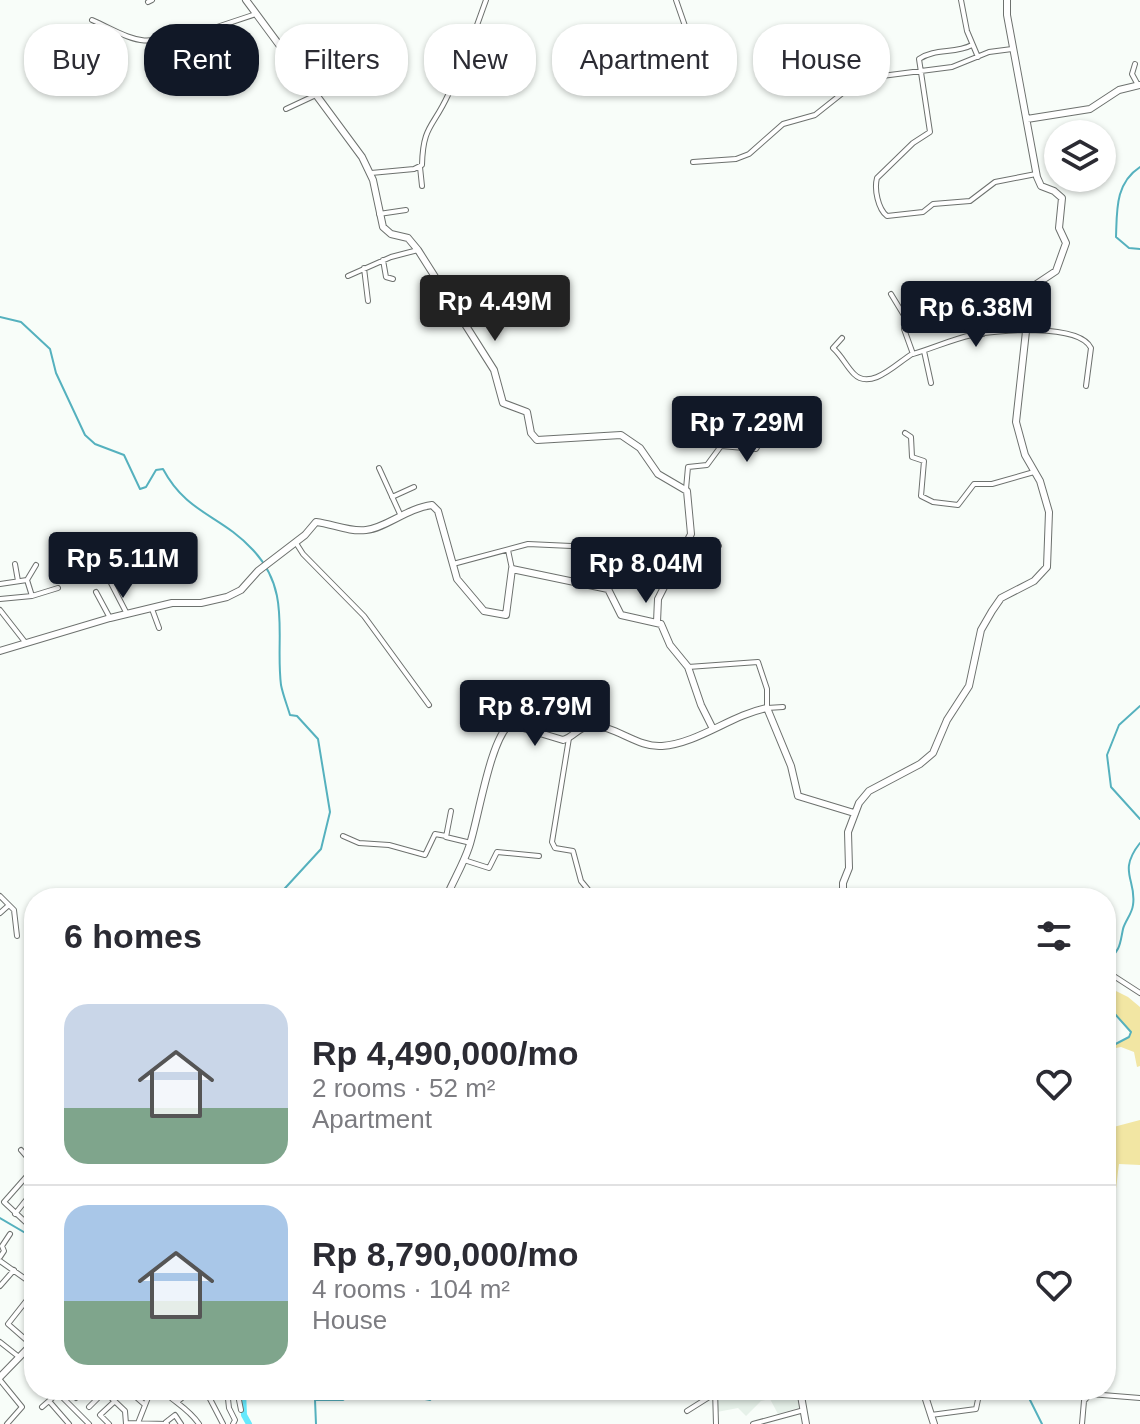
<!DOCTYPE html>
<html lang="en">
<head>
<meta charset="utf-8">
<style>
  body { margin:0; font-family:Arial,sans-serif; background:#f2f2f3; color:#2b2b33; height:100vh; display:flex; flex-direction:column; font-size:30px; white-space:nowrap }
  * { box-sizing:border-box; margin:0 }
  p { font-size:26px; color:#7c7c81 }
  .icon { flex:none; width:44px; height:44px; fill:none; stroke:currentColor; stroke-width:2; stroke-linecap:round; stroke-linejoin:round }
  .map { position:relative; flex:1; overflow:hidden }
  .side { position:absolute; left:24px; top:888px; width:1092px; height:512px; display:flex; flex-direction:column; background:#fff; border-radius:32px; box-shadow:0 2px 6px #0004 }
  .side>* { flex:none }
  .banner { position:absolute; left:24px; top:24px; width:1092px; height:72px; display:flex; gap:16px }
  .tools { position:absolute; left:1044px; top:120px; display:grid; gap:16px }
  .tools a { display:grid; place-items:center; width:72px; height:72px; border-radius:50%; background:#fff; box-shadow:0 2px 6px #0004; font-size:40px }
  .price { position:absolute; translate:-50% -68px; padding:0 18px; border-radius:8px; background:#111827; color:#fff; font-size:26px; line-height:52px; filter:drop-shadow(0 2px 4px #0008) }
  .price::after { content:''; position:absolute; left:50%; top:48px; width:24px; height:18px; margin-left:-12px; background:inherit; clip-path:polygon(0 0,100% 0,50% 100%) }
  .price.active { background:#222; color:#fff }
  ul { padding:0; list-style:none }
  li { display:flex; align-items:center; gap:24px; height:200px; padding:0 40px }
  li+li { border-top:2px solid #e1e1e2 }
  li span { display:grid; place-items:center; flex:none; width:224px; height:160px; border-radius:24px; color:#555 }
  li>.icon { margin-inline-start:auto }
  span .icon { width:96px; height:96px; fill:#fffc; stroke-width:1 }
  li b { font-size:34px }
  h2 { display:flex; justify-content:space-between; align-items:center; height:96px; padding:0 40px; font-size:34px }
  .pill { padding:0 28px; border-radius:32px; background:#fff; box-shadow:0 2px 6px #0004; font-size:28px; line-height:72px }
  .pill.active { background:#111827; color:#fff }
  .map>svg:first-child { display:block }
  .built { fill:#e6f1e9 }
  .green { fill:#f2e6a3 }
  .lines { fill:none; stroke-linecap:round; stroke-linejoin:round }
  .stream { stroke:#55b1be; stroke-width:2 }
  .river { stroke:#66e9fc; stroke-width:6 }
  .minor-casing { stroke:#6d716e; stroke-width:6 }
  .tertiary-casing { stroke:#6d716e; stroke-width:8 }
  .minor { stroke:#fff; stroke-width:4 }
  .tertiary { stroke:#fff; stroke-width:6 }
</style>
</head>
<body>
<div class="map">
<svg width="1140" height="1424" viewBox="0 0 1140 1424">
  <rect width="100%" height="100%" fill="#f8fdf9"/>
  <path class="built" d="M719,1390h78l4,17 -23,7 -8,-15 -9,2 -15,15 -8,-8 -21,4z"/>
  <path class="green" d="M1106,986l22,11 12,10v59l-3,1 -3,-15 -13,-5 -15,3 23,-13 1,-5 -24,-28z
    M1140,1120v45l-21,-1c-3,21 -3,41 -13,59l3,-42 -3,-52z"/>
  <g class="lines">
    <path class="stream" d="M1140,167c-25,16 -23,44 -24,70l13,11 11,1
      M0,317l21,5 29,27 6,24 29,62 10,9 29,11 16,34 6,-2 10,-17 7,-1c24,45 58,46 90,81 39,42 22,86 28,135 2,10 6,20 9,30l7,1 21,23 12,73 -9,37 -45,49
      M1140,706l-21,19 -12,30 4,32 29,32
      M1106,961c15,-10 14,-18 17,-32 2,-8 9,-15 10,-24 4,-25 -16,-33 7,-62
      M1106,1004l25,28 -2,5 -23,12
      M1106,1168l3,13 -3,9
      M0,1218l34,20
      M308,1390l7,10 1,24
      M411,1390l9,8 10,2 10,-10
      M1025,1390l17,34
      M315,1400h28l14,-10"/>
    <path class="river" d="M243,1390l1,25 5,9"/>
    <g class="minor-casing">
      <path id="minor" d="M676,0l9,26
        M961,0l6,31 11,26
        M148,2l4,-2
        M92,20c40,18 52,32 93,7l20,4 51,-17
        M972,45c-17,9 -37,3 -53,14l11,73 -17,11 -36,35c-3,11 1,31 10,38l36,-4 10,-8 37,-3 25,-19 41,-8
        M281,47l12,-3
        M1135,64l-3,10 6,11
        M297,68l21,-9
        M286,109l47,-22
        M693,162l43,-3 13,-5 34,-30 32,-9 34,-27 33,-12 70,-9 37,-15 23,-3
        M420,167l2,19
        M371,173l43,-4 8,-4c1,-40 11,-37 26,-70 14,-31 27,-63 38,-95
        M379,214l27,-4
        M383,260l3,17 7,2
        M364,268l4,33
        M348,276l43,-19 27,-7
        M891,294l17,28
        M916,318l-8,4 -4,7 9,25c20,-6 40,-15 59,-19 24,-5 107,-12 119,13l-5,38
        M983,334l8,-27
        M842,338l-9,10c9,8 13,18 21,26 17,17 43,-11 58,-20
        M924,351l7,32
        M905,433l6,4 1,20 12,4 -3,35 12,6 25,3 16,-21h18l42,-12
        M379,468l21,46
        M686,489l2,-22 19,-2 14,-19 35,3 5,-8 -6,-8
        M392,497l22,-10
        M689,540l30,6
        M296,543l7,11 61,62 65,89
        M508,550l4,19
        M15,564l3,17
        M453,564l75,-20 65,3
        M27,580l9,-15
        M111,583l16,31
        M0,584l27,-4 5,16
        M96,592l14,26
        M0,599l32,-3 26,-8
        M152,609l7,19
        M0,610l25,32
        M688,667l70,-5 9,27v19l16,-1
        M569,738l-17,104 3,6 18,3 8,30 14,17
        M451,811l-5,26 25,6
        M343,836l16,7 30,2 36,10 10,-21 11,2
        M464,860l25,8 8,-16 42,4
        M0,896l9,9
        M843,896l14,1
        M0,913l9,-8 5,5 3,26
        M1106,971l34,22
        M21,1150l13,15
        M34,1168l-30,34 30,28
        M15,1214l19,-24
        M0,1257l4,-6 -2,-5 8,-12
        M0,1261l34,24
        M0,1286l14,-16
        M0,1342l19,15
        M32,1345l-24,-21 26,-33
        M0,1380l22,27 -15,17
        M103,1390l22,21 1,13
        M128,1390l16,14
        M142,1390l7,6
        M162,1390c13,13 26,18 37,34
        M209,1390v7l14,27
        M227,1390l2,18 6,12 -2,4
        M237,1390l4,20
        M715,1390l1,34
        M800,1392l12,-2
        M76,1398l8,-8
        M49,1401l20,23
        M177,1402l9,-7 23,2 29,-4
        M42,1407l16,-14 31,31
        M89,1407l15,-15
        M687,1411l27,-17
        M931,1415l45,-6 4,-19
        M166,1422l9,-7 6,9
        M127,1423l40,1
        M138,1423l13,-33
        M109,1424l-9,-9 15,-14
        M753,1424l51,-14
        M1082,1424l2,-23 6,-7 50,4"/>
    </g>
    <g class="tertiary-casing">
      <path id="tertiary" d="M246,0l116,157 11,23 10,47 8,7 17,4 10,12 76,120 9,33 24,9 4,21 6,7 84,-5 19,13 18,26 29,17 4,43 -33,65 -1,23
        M1027,119l63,-10 29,-19 21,-5
        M0,651l110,-33 62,-15h29l26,-6 14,-7 17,-19 47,-36 11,-13c17,2 32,10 50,8 20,-2 41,-22 66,-25l6,6 19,68 27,32 22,4 6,-46 96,20 13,26 40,9 9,21 18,22 13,38 12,24
        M446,898c7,-17 17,-33 23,-51 9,-26 21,-108 41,-123l53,16c11,-3 15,-13 27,-14 24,-2 47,22 72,20 37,-3 69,-31 105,-38l24,58 7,30 56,17
        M843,898v-15l6,-15 -1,-36 11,-29 10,-12 51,-27 13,-11 14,-33 22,-34 12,-56 11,-19 9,-13 33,-17 13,-14 2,-55 -9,-31 -15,-26 -9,-33 14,-127 5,-10 21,-14 10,-28 -7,-15 3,-30 -8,-7 -13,-5 -4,-9 -30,-162v-15
        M0,1377l34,-35
        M800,1390l6,34
        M923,1390l11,34"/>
    </g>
    <use href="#minor" class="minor"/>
    <use href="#tertiary" class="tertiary"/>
  </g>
</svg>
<div class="tools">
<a><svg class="icon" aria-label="layers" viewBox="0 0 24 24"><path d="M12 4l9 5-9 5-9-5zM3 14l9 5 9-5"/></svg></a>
</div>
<b class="price active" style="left:495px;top:343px">Rp 4.49M</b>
<b class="price" style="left:976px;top:349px">Rp 6.38M</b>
<b class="price" style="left:747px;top:464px">Rp 7.29M</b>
<b class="price" style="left:123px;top:600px">Rp 5.11M</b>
<b class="price" style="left:646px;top:605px">Rp 8.04M</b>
<b class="price" style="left:535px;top:748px">Rp 8.79M</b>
<div class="banner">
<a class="pill">Buy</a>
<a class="pill active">Rent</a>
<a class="pill">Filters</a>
<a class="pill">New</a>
<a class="pill">Apartment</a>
<a class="pill">House</a>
</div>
<section class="side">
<h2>6 homes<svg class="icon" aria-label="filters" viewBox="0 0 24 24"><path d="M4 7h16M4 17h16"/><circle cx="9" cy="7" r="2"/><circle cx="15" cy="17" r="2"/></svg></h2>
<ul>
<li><span style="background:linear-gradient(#c9d6e8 65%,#7fa58c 0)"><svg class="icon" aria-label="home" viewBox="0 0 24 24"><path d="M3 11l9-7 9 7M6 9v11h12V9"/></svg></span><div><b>Rp 4,490,000/mo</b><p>2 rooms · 52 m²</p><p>Apartment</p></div><svg class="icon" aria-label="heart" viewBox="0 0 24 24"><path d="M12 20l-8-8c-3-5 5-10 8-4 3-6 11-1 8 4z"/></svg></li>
<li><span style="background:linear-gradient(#a9c7e8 60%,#7fa58c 0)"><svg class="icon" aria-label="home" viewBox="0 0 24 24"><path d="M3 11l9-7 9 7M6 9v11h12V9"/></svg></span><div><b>Rp 8,790,000/mo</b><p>4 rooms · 104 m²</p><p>House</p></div><svg class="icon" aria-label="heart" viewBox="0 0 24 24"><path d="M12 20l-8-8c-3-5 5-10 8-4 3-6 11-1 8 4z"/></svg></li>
</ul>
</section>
</div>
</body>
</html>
